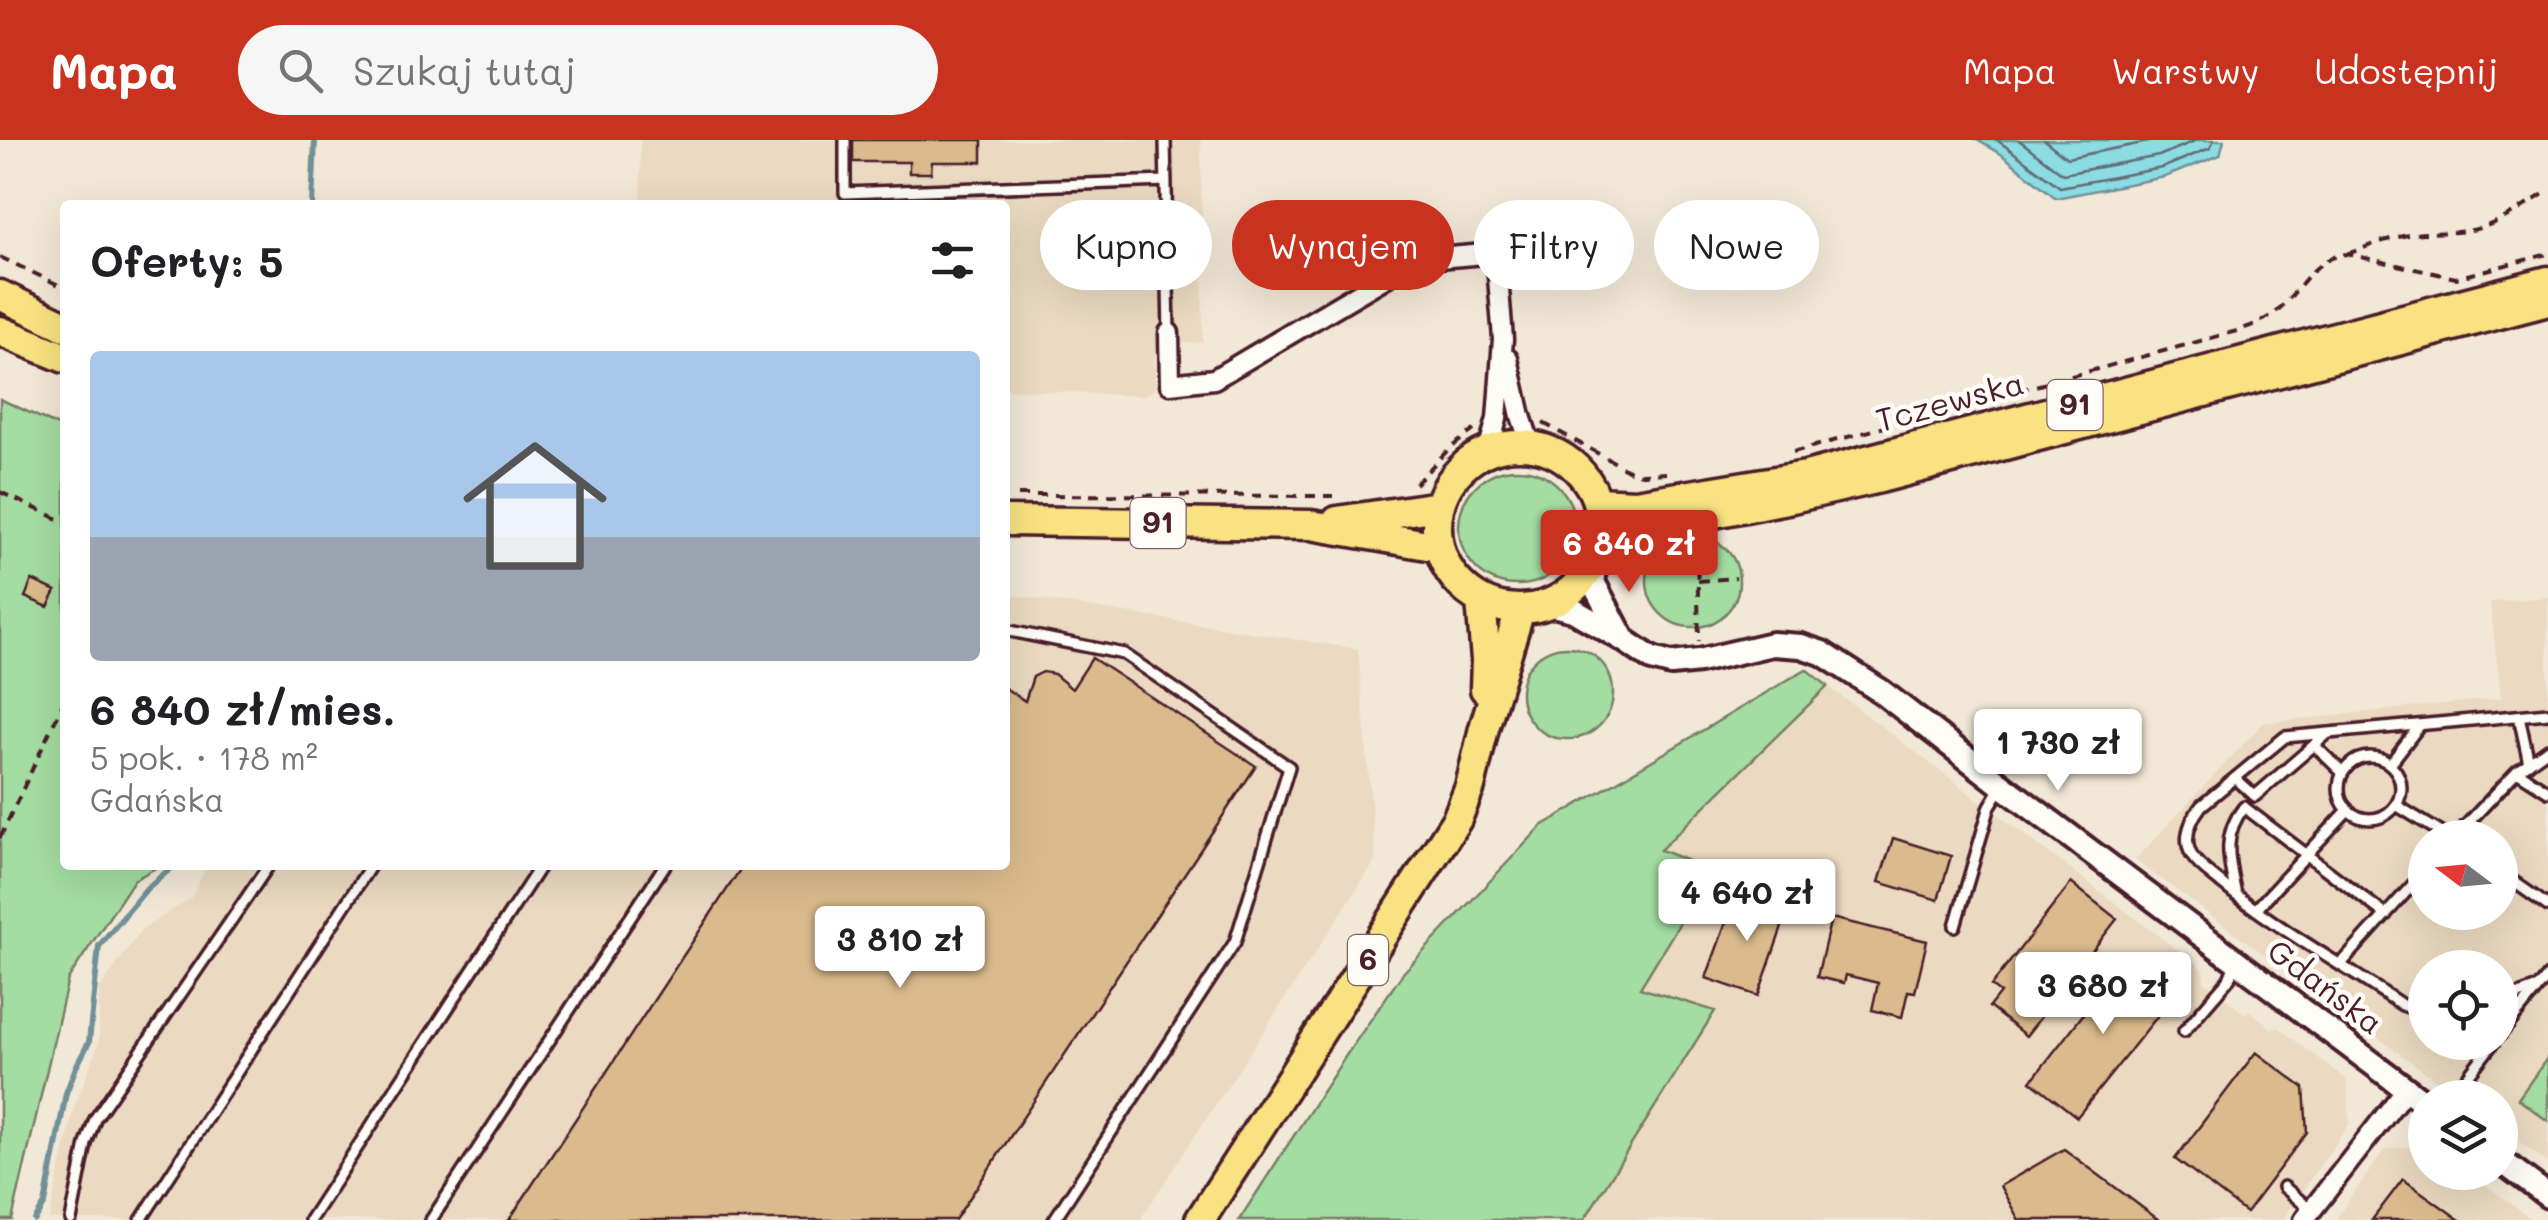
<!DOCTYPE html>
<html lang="pl">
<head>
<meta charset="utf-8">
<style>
  body { margin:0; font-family:Mali,sans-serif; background:#f6f6f6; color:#202124; height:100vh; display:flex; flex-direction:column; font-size:38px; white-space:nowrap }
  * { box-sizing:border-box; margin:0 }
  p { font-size:32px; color:#757577 }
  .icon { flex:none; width:55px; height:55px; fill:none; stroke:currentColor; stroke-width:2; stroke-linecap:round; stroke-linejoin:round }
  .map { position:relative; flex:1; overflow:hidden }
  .sheet { position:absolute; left:60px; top:60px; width:950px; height:670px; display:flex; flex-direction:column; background:#fff; border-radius:10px; box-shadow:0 10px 40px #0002 }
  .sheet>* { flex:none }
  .guide { position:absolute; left:1040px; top:60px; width:950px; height:90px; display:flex; gap:20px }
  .needle { width:65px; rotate:286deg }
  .controls { position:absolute; left:2408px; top:680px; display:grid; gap:20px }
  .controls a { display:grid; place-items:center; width:110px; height:110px; border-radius:50%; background:#fff; box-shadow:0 10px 40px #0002; font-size:50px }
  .price { position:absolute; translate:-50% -85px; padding:0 22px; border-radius:10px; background:#fff; color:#222; font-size:32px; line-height:65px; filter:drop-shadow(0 2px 5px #0008) }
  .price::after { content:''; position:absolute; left:50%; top:60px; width:30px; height:22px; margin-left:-15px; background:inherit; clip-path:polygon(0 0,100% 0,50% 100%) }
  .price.selected { background:#c8321e; color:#fff }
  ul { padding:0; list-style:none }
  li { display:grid; align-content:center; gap:20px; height:530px; padding:0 30px }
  li span { display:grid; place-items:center; height:310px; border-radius:10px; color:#555 }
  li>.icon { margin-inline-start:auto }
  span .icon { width:180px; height:180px; fill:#fffc; stroke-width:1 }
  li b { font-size:42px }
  h2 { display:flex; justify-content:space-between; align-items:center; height:120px; padding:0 30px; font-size:42px }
  .pill { padding:0 35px; border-radius:45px; background:#fff; box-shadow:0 10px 40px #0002; font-size:35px; line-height:90px }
  .pill.selected { background:#c8321e; color:#fff }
  header { display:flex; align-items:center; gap:60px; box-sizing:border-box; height:140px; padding:0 50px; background:#c8321e; color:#fff }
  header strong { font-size:48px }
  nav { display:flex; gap:55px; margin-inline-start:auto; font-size:35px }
  .search { width:700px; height:90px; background:#f6f6f6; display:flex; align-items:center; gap:25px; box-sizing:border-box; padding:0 35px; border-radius:55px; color:#757577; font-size:38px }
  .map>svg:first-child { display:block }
  .built { fill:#ebdac1; fill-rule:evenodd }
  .green { fill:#a4dda1; stroke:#777e66; stroke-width:2.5 }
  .water { fill:#8bdce3; stroke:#719099; stroke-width:2.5 }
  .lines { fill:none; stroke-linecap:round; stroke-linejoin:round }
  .shore { stroke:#646b75; stroke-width:2.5 }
  .stream { stroke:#719099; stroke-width:6 }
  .building { fill:#dabb8d; stroke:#4a1f2b; stroke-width:2.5 }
  .service-casing { stroke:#4a1f2b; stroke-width:16 }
  .minor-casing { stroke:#4a1f2b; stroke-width:25 }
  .tertiary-casing { stroke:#4a1f2b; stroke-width:30 }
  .primary-casing { stroke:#4a1f2b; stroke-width:35 }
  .path { stroke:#4a1f2b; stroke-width:4; stroke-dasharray:10 8; stroke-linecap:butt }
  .service { stroke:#fdfcf7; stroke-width:9 }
  .minor { stroke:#fdfcf7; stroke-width:18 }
  .tertiary { stroke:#fdfcf7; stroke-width:22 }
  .primary { stroke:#f8e281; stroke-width:28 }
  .labels { text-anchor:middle; stroke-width:9; stroke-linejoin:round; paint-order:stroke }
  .shield { fill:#fdfcf7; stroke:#806168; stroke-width:2.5 }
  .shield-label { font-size:30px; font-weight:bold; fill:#4a1f2b }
  .street-label { font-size:32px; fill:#4a1f2b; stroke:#fdfcf7 }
</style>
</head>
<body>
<header>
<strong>Mapa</strong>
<div class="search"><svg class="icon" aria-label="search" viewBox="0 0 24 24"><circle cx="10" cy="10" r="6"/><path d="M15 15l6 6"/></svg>Szukaj tutaj</div>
<nav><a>Mapa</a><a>Warstwy</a><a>Udostępnij</a></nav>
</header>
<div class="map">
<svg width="2548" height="1080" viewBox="0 0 2548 1080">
  <rect width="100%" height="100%" fill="#f2e8d7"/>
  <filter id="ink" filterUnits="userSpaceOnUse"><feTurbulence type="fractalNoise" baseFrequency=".01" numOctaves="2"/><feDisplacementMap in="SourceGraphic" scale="20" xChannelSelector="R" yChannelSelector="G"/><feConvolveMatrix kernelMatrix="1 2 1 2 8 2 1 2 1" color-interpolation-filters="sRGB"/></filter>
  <g filter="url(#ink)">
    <path class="built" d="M640,0h561l2,203h-43l-1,10h-4v36l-12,7 -138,-7v-184h-364z
      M1005,454l353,55 18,211 -236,360h-1091l24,-109 26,-68v-53l42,-60 49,-31 18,-34h797z
      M2548,457v566l-48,-35v-30l-41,-1 -324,-237 128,-137 238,-25 -11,-96zM2425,698h75v74h-75zM2425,828h75v74h-75z
      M1828,546l376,284v11l41,33 4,-4 23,19 7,-1 68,52 3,43 -68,97h-698l130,-208 -75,-24 73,-117 -53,-20z
      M2425,1005v27l45,1 62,47h-197l50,-71z"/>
    <path class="green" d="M0,259l65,30v436h96l-27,15 -66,99 -56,241h-12z
      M1459 387a58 58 0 1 1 116 0a58 58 0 1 1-116 0Z
      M1647 441a46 46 0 1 1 92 0a46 46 0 1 1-92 0Z
      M1521 553a46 46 0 1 1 92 0a46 46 0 1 1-92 0Z
      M1806,529l22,17 -168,164 52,20 -72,118 75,23 -131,209h-345l108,-166 56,-81 139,-147z
      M2548,917v64l-30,-22z"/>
    <path class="water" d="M1977,0h247l-4,15 -55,22 -109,21 -55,-44z"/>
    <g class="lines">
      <path class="shore" d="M1997,0l63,47 102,-19 48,-20 4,-8
        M2019,0l44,34 96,-18 38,-16
        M2044,0l23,18 91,-18"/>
      <path class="stream" d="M312,65l3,-65
        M35,1080l10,-16 21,-111 10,-26 13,-25 10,-96 48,-58 28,-23"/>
    </g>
    <path class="building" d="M853,0h129v22h-50l-1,11h-22v-11h-56z
      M32,440l24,11 -8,16 -23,-10z
      M1092,518l164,108 -301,454h-446l234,-355h262v-177l20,13 8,-24 10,-5 11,2 18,15z
      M1893,698l58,18 -13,44 -59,-18z
      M2071,743l46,36 -91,117 -37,-29 11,-14 -9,-7z
      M1737,752l51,18 -30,86 -52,-18z
      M1831,778l96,23 -12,51 -7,-1 -6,26 -30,-7 6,-27 -32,-8 -2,8 -27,-6z
      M2129,816l47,37 -99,124 -46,-36z
      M2256,912l48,36 3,44 -61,81 -71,-54z
      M2064,1009l95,71h-140l-19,-34z
      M2403,1039l57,41h-88z"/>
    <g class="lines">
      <g class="service-casing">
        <path id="service" d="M845,0v53l321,-12
          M1165,0l4,193
          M1005,490l119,24 165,113 -54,175 -181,278
          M2519,576l10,47
          M2315,606l28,27
          M2339 648a31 31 0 1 1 62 0a31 31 0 1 1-62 0Z
          M2390,624l30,-39
          M2517,631l31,20
          M2235,638l20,18 72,-62
          M2396,665l54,33
          M2454,698l63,-67 31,-22
          M2500,732l48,34
          M2236,755c-7,-34 -15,-59 8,-88l142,108
          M2256,769l92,-99
          M1955,786l35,-120 11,-18
          M2341,824l84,-93
          M2500,862l35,-13
          M2425,873l-23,-8c-60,-41 -125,-76 -181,-122 -9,-8 -22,-16 -29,-27 -10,-17 -2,-35 9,-50l84,-69 263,-24
          M2184,891l45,-52 7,-17
          M2500,895l48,-59
          M2451,958l43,-56
          M2284,1047l27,23
          M71,1080l15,-76 9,-25 174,-254
          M141,1080l230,-355
          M310,1080l231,-355
          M431,1080l234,-355"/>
      </g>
      <g class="minor-casing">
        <path id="minor" d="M1169,193l1,51 44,-5 201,-119 81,-7 7,86 -6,80 -9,32
          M1508,219l13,57 10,30
          M2304,1080l102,-131"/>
      </g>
      <g class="tertiary-casing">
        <path id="tertiary" d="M1592,424l2,20 28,53
          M1549,464l24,6 51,30 28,19 19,5 28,-3 73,-17 29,2 21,7 60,39 121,94 422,317
          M2500,1020l48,36"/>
      </g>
      <g class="primary-casing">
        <path id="primary" d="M0,155l65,31
          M0,191l65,27
          M1437 387a82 82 0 1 1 164 0a82 82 0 1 1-164 0Z
          M1597,362l38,2 171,-28 742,-195
          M1005,381l306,4 128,22
          M1337,381l102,-15
          M1600,395l192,-37 88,-20 668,-177
          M1481,461l5,59 -1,29
          M1200,1080l257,-401 13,-32 14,-59 36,-118"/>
      </g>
      <path class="path" d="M2347,114c22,-8 44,-17 68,-20 24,-3 47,1 71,-8 22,-8 42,-22 62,-35
        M0,117l65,31
        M1543,283l87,48 12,3 24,-1
        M1793,312l444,-121c16,-6 31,-11 43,-23 23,-21 33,-50 67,-54l109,24 92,-24
        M1415,344l34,-35 25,-19
        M0,352l65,30
        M1018,355l315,1
        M1697,410l2,91
        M1698,441l38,-3
        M0,698l65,-139"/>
      <use href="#service" class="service"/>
      <use href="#minor" class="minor"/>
      <use href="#tertiary" class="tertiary"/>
      <use href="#primary" class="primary"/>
    </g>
  </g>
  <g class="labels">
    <g class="shield">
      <rect x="2047.5" y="240" width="55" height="50" rx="8"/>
      <rect x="1130.5" y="358" width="55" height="50" rx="8"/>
      <rect x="1348" y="795" width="40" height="50" rx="8"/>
    </g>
    <g class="shield-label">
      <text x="2075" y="275">91</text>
      <text x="1158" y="393">91</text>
      <text x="1368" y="830">6</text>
    </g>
    <g class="street-label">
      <text transform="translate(1950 262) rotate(-15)" y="11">Tczewska</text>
      <text transform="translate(2325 847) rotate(37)" y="11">Gdańska</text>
    </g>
  </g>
</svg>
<div class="controls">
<a><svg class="needle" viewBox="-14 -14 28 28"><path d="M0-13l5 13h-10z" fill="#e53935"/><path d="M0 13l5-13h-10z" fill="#757577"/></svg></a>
<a><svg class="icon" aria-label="locate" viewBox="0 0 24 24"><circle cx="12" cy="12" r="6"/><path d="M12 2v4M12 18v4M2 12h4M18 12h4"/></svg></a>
<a><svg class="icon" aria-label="layers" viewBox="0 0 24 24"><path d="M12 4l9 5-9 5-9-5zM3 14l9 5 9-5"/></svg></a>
</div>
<b class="price selected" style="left:1629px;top:455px">6 840 zł</b>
<b class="price" style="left:2058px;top:654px">1 730 zł</b>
<b class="price" style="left:1747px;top:804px">4 640 zł</b>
<b class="price" style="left:900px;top:851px">3 810 zł</b>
<b class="price" style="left:2103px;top:897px">3 680 zł</b>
<div class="guide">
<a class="pill">Kupno</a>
<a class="pill selected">Wynajem</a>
<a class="pill">Filtry</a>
<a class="pill">Nowe</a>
</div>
<section class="sheet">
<h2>Oferty: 5<svg class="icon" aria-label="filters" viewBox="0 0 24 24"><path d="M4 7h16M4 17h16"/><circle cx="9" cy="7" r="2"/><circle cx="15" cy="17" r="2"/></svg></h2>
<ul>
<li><span style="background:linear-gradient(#a9c7e8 60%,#9aa5b1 0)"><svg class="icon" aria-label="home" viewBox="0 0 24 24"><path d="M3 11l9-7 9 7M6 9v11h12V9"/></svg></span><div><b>6 840 zł/mies.</b><p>5 pok. · 178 m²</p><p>Gdańska</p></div></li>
</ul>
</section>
</div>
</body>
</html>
